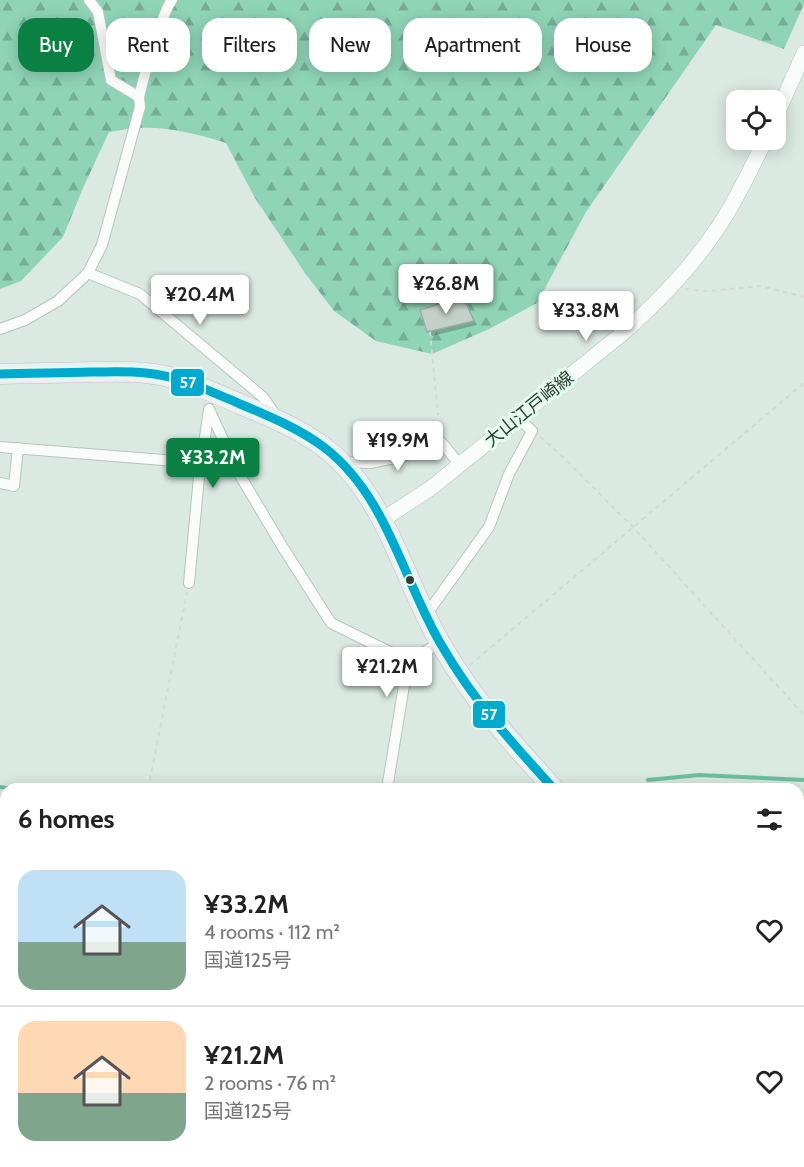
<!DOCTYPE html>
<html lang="en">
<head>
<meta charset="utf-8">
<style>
  body { margin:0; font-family:Cabin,"Noto Sans JP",sans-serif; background:#f2f2f2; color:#222; height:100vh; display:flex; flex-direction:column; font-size:22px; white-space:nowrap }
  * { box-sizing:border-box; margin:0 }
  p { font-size:20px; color:#767676 }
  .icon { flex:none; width:33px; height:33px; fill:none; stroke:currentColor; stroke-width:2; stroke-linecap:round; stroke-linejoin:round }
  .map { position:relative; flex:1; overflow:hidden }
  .side { position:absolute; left:0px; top:783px; width:804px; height:384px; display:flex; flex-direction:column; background:#fff; border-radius:18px 18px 0 0; box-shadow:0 3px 15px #0003 }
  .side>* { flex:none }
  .banner { position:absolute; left:18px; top:18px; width:768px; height:54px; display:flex; gap:12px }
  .tools { position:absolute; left:726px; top:90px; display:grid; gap:12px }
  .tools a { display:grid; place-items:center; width:60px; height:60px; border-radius:12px; background:#fff; box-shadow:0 3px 15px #0003; font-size:30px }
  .price { position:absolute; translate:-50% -51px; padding:0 14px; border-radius:6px; background:#fff; color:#222; font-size:20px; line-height:39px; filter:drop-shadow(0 2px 3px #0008) }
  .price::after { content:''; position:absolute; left:50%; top:36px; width:18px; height:14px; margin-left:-9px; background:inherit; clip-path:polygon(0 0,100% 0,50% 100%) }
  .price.current { background:#0b8043; color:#fff }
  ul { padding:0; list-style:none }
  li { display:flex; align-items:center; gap:18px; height:150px; padding:0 18px }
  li+li { border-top:2px solid #e0e0e0 }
  li span { display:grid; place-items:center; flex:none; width:168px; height:120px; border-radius:18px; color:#555 }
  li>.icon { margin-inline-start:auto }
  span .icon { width:72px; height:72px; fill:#fffc; stroke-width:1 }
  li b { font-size:26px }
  h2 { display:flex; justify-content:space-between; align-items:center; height:72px; padding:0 18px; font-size:26px }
  .pill { padding:0 21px; border-radius:18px; background:#fff; box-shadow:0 3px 15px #0003; font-size:21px; line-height:54px }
  .pill.current { background:#0b8043; color:#fff }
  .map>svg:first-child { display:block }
  .forest { fill:url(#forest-firs) }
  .shadow { fill:#0003 }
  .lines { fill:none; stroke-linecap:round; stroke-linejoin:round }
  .stream { stroke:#6cc09f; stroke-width:4 }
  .building { fill:#c4d0ca; stroke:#a0aca6; stroke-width:1.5 }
  .street-casing { stroke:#b8c4be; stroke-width:12 }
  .secondary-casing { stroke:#b8c4be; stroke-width:16 }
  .highway-casing { stroke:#bcc1c3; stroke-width:21 }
  .path { stroke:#d4d8d6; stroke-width:2; stroke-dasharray:4.5 4.5; stroke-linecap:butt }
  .street { stroke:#f9fcfa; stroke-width:10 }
  .secondary { stroke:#f9fcfa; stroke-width:15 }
  .highway { stroke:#eeedf2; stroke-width:20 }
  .bus-1-casing { stroke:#e2fcee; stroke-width:14 }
  .bus-1 { stroke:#00a9ce; stroke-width:9 }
  .bus-dot { fill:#323d37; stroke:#e2fcee; stroke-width:2 }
  .labels { text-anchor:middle; stroke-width:6; stroke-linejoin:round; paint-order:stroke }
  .street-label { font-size:18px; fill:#323d37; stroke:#e2fcee }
  .line-badge { stroke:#e2fcee; stroke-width:2 }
  .badge-label { font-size:16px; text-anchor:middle; font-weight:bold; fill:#fff }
</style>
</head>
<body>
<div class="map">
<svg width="804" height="1167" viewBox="0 0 804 1167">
  <defs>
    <pattern id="forest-firs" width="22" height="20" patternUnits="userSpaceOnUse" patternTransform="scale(1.5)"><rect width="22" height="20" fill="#8fd4b7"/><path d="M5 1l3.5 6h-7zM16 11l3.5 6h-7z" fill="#75ad96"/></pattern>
  </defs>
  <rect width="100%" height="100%" fill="#dae9e1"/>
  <path class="forest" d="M0,0h804v4l-20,45 -68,-24 -130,187 -49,91 -48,26 -57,25 -56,-13 -42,-30 -29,-38 -50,-75 -29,-55c-28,-9 -59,-17 -89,-15 -9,0 -19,3 -28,4l-26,56 -20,49 -42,44 -21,8z"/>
  <path class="shadow" d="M465,303l12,22 -45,11 -4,-4z"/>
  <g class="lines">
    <path class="stream" d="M648,780l51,-5 105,5
      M0,787l13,2"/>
  </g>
  <path class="building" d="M461,297l6,8 7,16 -47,11 -7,-22z"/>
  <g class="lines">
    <g class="street-casing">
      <path id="street" d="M139,97c6,-26 14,-51 23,-76 3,-7 5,-15 10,-21
        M88,273l52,21 123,103 13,19
        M0,329l25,-9 33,-19 30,-28 14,-28 38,-138 -1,-10 -28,-17 -13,-68 -9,-12
        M209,409l29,63 44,74 49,77 77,38
        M0,447l201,16
        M340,462l30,1 30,-6 42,-14 18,22
        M0,483l14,3 4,-38
        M189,583l10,-106 10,-67
        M426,615l63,-88 20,-53 23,-43 -14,-13
        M387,789l21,-128 32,-18
        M798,827l6,4
        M798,873l6,5
        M798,979l6,-9
        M364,1161l11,6
        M345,1167l8,-6"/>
    </g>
    <g class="secondary-casing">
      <path id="secondary" d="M776,116l28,-63
        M382,520l49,-32 192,-155c36,-32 70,-67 96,-107 18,-27 32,-57 46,-86"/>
    </g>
    <g class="highway-casing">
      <path id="highway" d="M0,374c30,-1 61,-1 91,-2 18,0 37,-1 55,1 33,3 64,18 94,31 29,12 60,25 85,44 63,49 78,133 117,198 31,54 70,97 112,143
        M0,994l6,3
        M798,998l6,4
        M321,1161l11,6"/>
    </g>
    <path class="path" d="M685,289l22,2 54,-5 43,11
      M430,332l8,83
      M540,437l19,16 74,74 171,188
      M470,665l334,-282
      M148,789l39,-197
      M78,1167l2,-6"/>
    <use href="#street" class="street"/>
    <use href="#secondary" class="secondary"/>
    <use href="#highway" class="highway"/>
    <g class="bus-1-casing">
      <path id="bus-1" d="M0,374c30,-1 61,-1 91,-2 18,0 37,-1 55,1 33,3 64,18 94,31 29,12 60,25 85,44 63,49 78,133 117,198 31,54 70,97 112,143"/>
    </g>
    <use href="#bus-1" class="bus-1"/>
  </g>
  <circle class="bus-dot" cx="410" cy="580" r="5"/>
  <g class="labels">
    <g class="street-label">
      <text transform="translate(529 409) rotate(-39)" y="6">大山江戸崎線</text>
    </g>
  </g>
  <g class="line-badge">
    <rect x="170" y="368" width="35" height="29" rx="6" fill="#00a9ce"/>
    <rect x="472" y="700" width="34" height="29" rx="6" fill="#00a9ce"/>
  </g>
  <g class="badge-label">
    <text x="188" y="388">57</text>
    <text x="489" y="720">57</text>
  </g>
</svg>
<div class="tools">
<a><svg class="icon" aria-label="locate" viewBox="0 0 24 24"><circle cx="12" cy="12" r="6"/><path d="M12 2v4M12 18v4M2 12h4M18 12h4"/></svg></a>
</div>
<b class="price" style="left:446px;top:315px">¥26.8M</b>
<b class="price" style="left:200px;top:326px">¥20.4M</b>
<b class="price" style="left:586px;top:342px">¥33.8M</b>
<b class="price" style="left:398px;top:472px">¥19.9M</b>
<b class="price current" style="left:213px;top:489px">¥33.2M</b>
<b class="price" style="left:387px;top:698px">¥21.2M</b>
<div class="banner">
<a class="pill current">Buy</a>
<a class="pill">Rent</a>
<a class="pill">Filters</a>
<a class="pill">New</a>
<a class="pill">Apartment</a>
<a class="pill">House</a>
</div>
<section class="side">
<h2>6 homes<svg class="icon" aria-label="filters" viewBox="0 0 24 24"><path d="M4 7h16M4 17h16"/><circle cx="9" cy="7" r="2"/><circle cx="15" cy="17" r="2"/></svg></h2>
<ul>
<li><span style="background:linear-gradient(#bfe0f5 60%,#7fa58c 0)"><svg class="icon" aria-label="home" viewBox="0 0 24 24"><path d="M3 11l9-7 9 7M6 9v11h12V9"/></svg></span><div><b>¥33.2M</b><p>4 rooms · 112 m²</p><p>国道125号</p></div><svg class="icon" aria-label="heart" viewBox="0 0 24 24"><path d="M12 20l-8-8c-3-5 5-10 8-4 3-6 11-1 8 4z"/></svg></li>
<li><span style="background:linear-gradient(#ffd9b3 60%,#7fa58c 0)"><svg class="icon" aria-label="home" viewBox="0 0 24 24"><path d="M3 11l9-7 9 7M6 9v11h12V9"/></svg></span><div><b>¥21.2M</b><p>2 rooms · 76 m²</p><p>国道125号</p></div><svg class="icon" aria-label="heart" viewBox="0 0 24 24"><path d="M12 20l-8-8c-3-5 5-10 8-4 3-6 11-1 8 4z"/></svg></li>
</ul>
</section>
</div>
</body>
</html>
